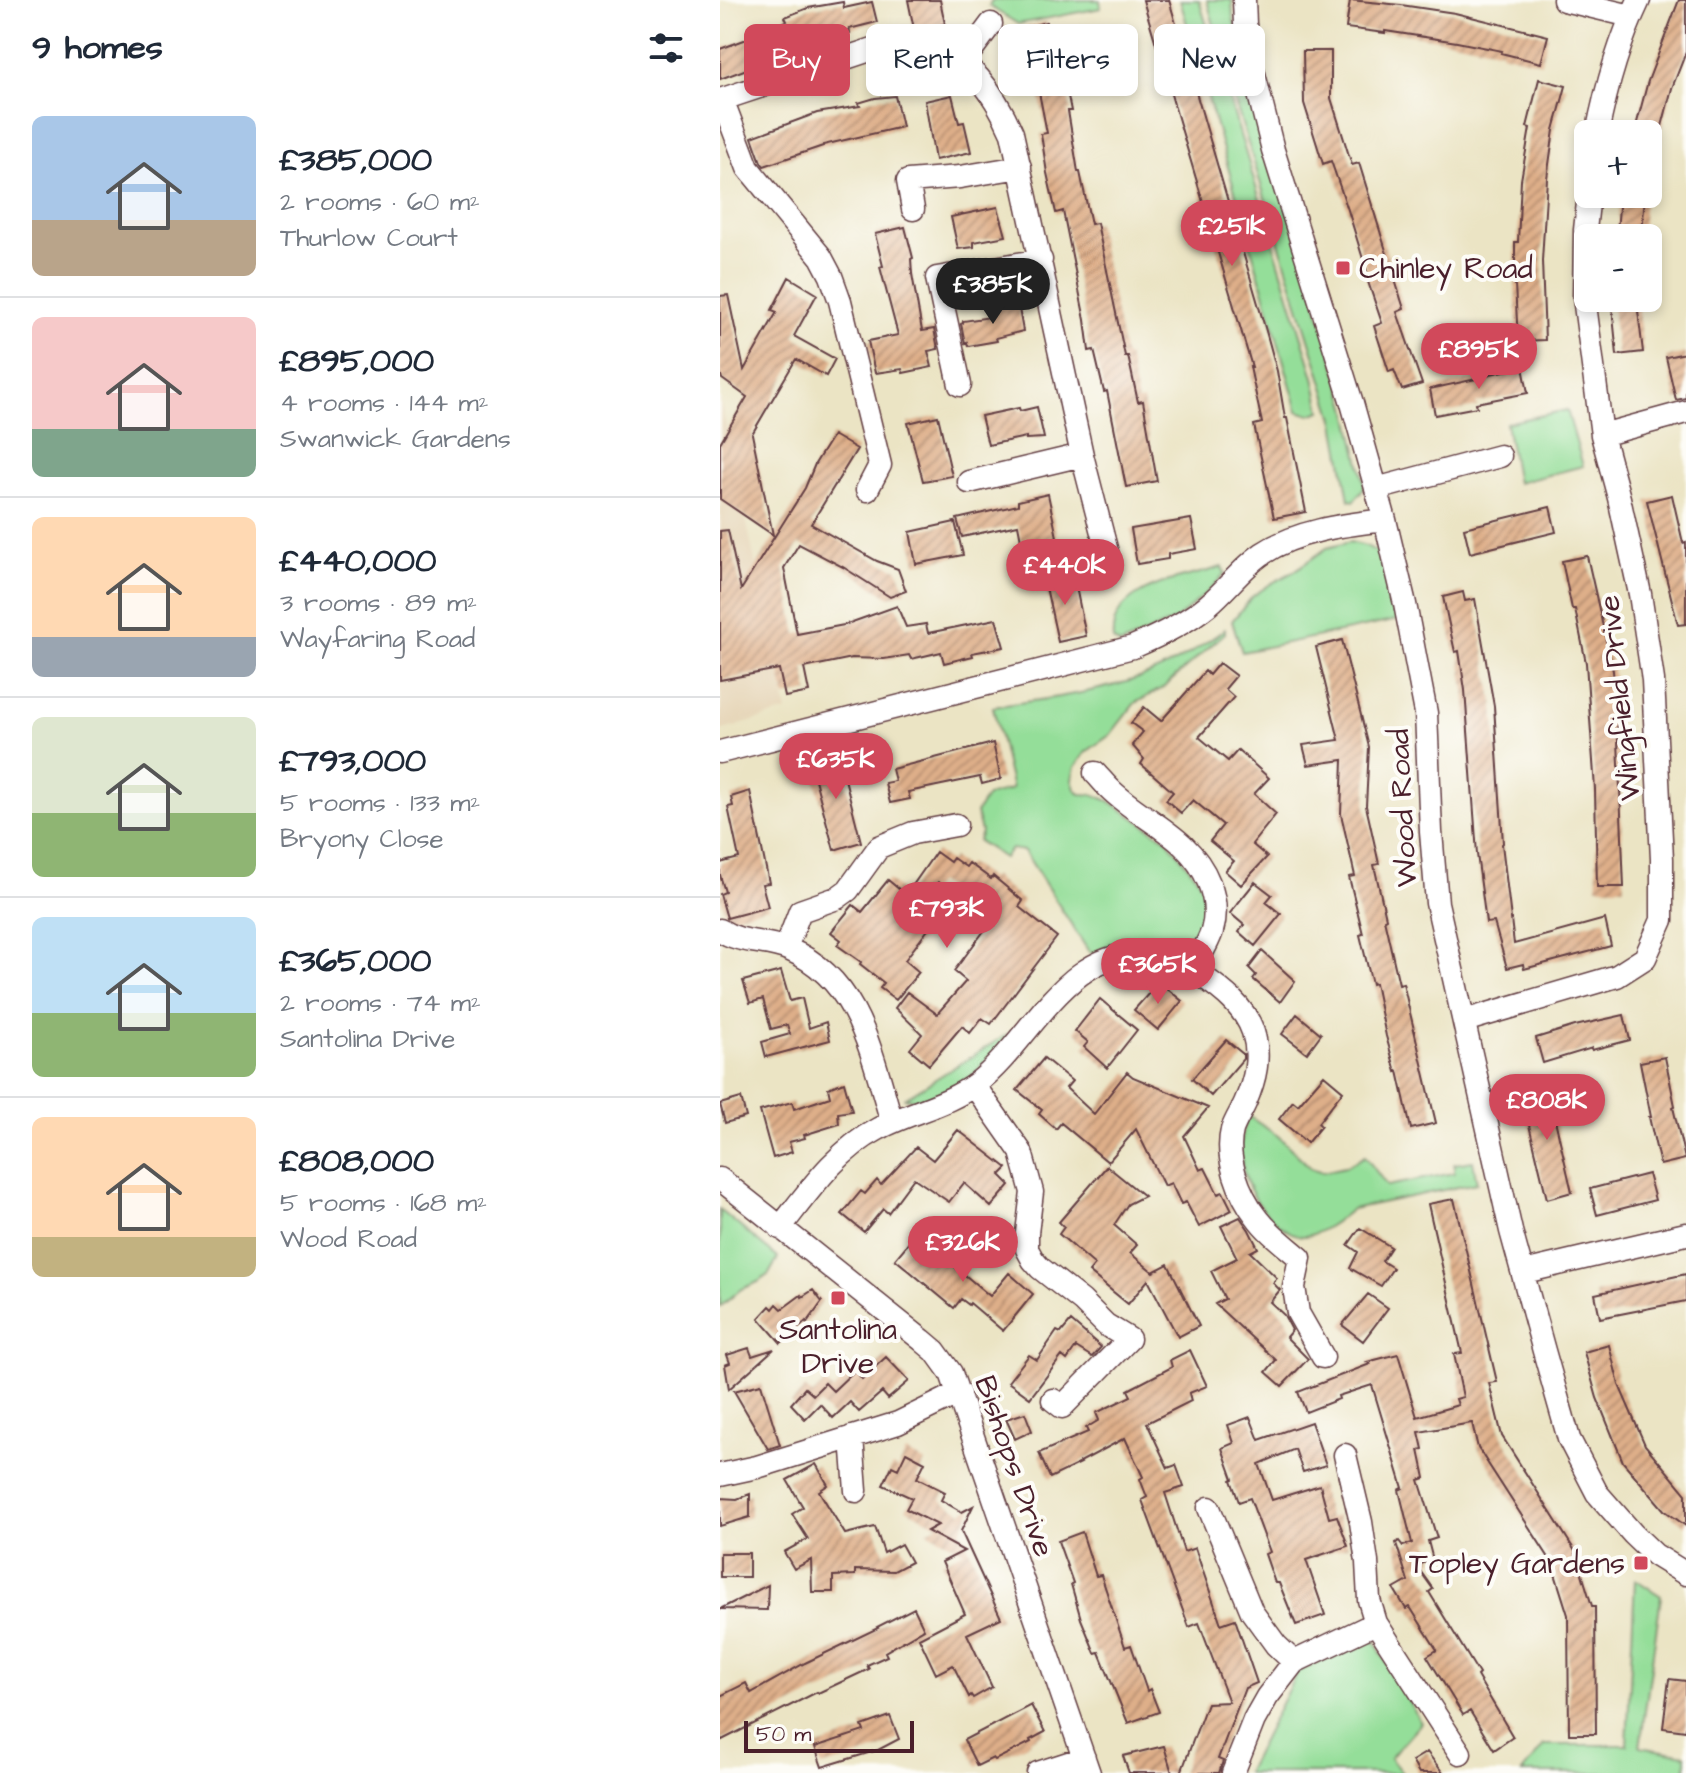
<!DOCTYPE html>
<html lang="en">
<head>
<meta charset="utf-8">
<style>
  body { margin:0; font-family:"Architects Daughter",sans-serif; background:#f6f6f7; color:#1f2937; height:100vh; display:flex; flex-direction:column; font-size:30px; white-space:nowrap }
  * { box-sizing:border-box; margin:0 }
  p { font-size:26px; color:#747a83 }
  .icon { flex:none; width:44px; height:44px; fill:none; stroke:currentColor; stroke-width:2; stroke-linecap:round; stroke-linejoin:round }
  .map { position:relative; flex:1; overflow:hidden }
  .details { display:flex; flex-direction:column; background:#fff; width:720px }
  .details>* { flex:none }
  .banner { position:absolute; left:24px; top:24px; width:760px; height:72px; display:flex; gap:16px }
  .tools { position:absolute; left:854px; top:120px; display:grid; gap:16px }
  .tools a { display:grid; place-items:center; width:88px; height:88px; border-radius:12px; background:#fff; box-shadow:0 4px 12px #0003; font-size:40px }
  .scale { position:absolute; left:24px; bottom:20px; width:170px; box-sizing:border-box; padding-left:8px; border:4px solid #4a1f2b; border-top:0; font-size:22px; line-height:28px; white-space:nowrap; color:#4a1f2b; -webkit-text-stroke:6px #fdfcf7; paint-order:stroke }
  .price { position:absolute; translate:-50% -68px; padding:0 18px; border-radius:28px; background:#d1495b; color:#fff; font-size:26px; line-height:52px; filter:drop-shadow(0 2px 4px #0008) }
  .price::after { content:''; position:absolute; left:50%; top:48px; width:24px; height:18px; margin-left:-12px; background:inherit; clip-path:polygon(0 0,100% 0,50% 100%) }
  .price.selected { background:#222; color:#fff }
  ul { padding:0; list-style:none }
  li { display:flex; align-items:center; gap:24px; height:200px; padding:0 32px }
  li+li { border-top:2px solid #e0e1e3 }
  li span { display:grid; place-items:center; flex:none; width:224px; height:160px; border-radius:12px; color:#555 }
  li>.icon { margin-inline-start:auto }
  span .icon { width:96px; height:96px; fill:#fffc; stroke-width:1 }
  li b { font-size:34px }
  h2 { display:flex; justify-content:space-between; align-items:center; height:96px; padding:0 32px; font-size:34px }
  .tag { padding:0 28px; border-radius:12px; background:#fff; box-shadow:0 4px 12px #0003; font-size:28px; line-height:72px }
  .tag.selected { background:#d1495b; color:#fff }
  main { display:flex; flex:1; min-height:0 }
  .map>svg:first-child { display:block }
  .built { fill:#e6d5b7 }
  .grass { fill:#94de99; stroke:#6f7e62; stroke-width:2 }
  .building { fill:url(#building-hatch) }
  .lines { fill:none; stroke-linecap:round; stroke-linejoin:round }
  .minor-casing { stroke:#623d42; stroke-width:25 }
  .minor { stroke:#fff; stroke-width:22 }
  .poi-dot { fill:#d1495b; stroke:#fdfcf7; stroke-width:3 }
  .labels { text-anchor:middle; stroke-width:8; stroke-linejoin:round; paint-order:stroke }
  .poi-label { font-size:30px; fill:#4a1f2b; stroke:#fdfcf7; text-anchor:start }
  .street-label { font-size:30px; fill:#4a1f2b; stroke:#fdfcf7 }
</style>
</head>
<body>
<main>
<section class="details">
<h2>9 homes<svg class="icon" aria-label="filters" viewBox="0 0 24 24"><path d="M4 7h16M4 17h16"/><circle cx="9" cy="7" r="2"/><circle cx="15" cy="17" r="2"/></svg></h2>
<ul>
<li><span style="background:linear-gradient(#a9c7e8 65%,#b9a48a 0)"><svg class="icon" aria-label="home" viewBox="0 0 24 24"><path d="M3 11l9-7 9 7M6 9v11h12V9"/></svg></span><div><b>£385,000</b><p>2 rooms · 60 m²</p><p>Thurlow Court</p></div></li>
<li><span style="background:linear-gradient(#f6c9c9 70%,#7fa58c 0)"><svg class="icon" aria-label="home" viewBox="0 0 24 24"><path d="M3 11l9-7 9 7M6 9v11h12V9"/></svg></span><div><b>£895,000</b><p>4 rooms · 144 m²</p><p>Swanwick Gardens</p></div></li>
<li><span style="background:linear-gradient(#ffd9b3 75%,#9aa5b1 0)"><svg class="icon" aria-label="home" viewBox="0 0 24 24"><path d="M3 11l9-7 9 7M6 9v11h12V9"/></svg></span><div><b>£440,000</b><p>3 rooms · 89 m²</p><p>Wayfaring Road</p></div></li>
<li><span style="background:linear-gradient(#dfe7d0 60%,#8fb573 0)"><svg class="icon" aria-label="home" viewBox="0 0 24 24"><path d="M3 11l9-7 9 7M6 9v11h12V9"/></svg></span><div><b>£793,000</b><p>5 rooms · 133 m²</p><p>Bryony Close</p></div></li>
<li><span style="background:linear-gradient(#bfe0f5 60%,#8fb573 0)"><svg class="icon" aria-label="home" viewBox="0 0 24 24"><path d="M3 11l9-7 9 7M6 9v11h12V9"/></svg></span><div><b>£365,000</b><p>2 rooms · 74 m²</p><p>Santolina Drive</p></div></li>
<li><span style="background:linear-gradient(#ffd9b3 75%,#c2b280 0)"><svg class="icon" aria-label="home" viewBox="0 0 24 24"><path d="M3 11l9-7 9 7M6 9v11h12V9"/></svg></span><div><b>£808,000</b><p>5 rooms · 168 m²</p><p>Wood Road</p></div></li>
</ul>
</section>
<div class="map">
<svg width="966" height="1773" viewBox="0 0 966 1773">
  <defs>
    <pattern id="building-hatch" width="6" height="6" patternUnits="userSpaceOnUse" patternTransform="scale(2)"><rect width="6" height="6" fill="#deaf89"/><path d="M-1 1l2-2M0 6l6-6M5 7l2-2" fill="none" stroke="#b68e70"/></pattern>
  </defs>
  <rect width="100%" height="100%" fill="#fdfcf7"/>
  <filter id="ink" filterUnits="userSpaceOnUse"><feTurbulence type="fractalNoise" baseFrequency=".0125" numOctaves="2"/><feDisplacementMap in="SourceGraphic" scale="16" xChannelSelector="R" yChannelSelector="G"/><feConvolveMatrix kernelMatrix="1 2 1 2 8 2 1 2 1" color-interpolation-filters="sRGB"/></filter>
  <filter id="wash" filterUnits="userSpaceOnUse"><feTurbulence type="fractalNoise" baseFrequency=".006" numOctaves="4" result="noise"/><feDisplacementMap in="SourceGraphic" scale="32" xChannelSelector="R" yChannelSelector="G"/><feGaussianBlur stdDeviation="1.8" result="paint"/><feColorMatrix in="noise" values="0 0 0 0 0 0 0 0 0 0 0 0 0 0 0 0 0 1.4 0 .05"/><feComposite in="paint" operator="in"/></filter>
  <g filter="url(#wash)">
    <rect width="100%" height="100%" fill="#ebe4c4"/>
    <path class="built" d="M0,398l67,313 -67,20z"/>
    <path class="grass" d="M272,0h108l1,8 -83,16 -29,-18z
      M460,0h19l115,377 7,34 -11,4 -12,-4z
      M487,0h25l1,18 114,389 18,79 -11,15 -5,-1 -14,-78 -98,-314z
      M847,410l16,56 -66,17 -11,-60z
      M630,542l16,4 18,10 19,63 -161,33 -10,-31 21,-25 19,-13 21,-11 34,-24z
      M502,567l3,6 -13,15 -35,31 -57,26 -7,-5c-5,-55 72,-61 109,-73z
      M505,629v4l-62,55 -28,15 -25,32 -24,17 -11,15 -3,13 3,9 5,5 15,1 14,6 58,39 30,38 6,13 3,24 -7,26c-22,11 -28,3 -50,-1 -18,-3 -41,3 -56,14l-4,-2 -65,-101 -13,-2 -7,9 -26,-17 3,-9 -5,-19 11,-17 25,-7 -19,-82c48,-8 99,-13 146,-29 32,-11 59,-29 86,-49z
      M286,1035l4,1c-11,12 -23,25 -35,37 -13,11 -54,31 -70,25z
      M528,1116l30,20 33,32 12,4 22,-5 20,-11 22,30 67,-13v-9l19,-3 4,22 -125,26c-11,9 -34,27 -48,27 -7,0 -13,-3 -18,-6 -25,-16 -41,-42 -45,-71 -2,-15 2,-29 7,-43z
      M0,1210l58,48 -9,16 -11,8 -17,7 -21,18z
      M915,1579l26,17 -21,151 46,8v18h-164l22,-28h83z
      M651,1635l50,88 -31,35 12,15h-156l51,-101z"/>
    <g id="blocks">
      <path class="building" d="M188,0h32l5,24 -31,5z
        M423,0h26l97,331 11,40 8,47h2l19,94 -32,6 -20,-93 8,-2 -12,-56h2z
        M630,0l51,5 54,8 93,23 -7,27 -40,-10 1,-2 -45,-9 -72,-11v2l-39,-5z
        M959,0h7v52l-14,36 -12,46h-26l14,-53z
        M123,2l1,6 28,-6 5,20 -28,7 1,4 -53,13 1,4 -78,29v-30l54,-20 -1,-2 14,-6 -2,-4 23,-9z
        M326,22l9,61 10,-2 6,30h-3l10,61h2l11,52 6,-1 28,133h3l10,46 5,-1 14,80 -31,6 -19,-96 -3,1 -10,-42 -5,1 -4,-31 -22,-109 -7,2 -9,-40 -6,-39 6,-1 -12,-61 -15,3 -8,-34 4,-2 -1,-9z
        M583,51h28v47l21,67 7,-2 45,146 -7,3 25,72 -20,6 -8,-20 -5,2 -15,-46 8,-3 -17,-50 2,-1 -19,-62 -17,-49 -8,3 -19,-61z
        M819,79l27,7 -12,44 -7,48 -5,83 3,79 -27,1 -3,-57v-42h3l3,-62 9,-52 -3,-1z
        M232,95l7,28 5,-1 7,30 -36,8 -10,-59z
        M175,96l7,31 -79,18v1l-59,20 -3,-4 -9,-25 65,-24 43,-7 -2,-3 17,-5z
        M900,194h25l-3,41 -25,-2z
        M278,207l8,29 -32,6v5l-16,2 -7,-32z
        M185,227l8,31 -2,1 1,15 10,57 12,-2 4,20 -10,2 4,16 -29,6 -1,-4 -27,4 -7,-32 30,-6 -18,-68 3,-1 -8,-32z
        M69,277l28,17 -23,42 41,23 -9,17 -30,-17 -44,75 21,101 -53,-36v-56l27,-46 -25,-18 -2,-7v-76l8,-1 16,75 33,-58 -5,-2z
        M298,303l5,28 -27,7 1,3 -29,5 -1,-4 -2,1 -4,-19 2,-1v-2l28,-4 -1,-7z
        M917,303l6,49 -26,3 -5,-49z
        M966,353v45l-10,2 -10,-43z
        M803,367l5,26 -52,10 1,4 -42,8 -5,-26 51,-11v-2z
        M317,407l7,31 -18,1v-2l-38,8 -7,-29 38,-8 1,3z
        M218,416l14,60 -29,5 -15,-58z
        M113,435l24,14 -46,75 66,37 21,8 8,22 -16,6 -47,-30 -44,-23 -15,24 13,66 47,-9 53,-19 9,21 20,-3 2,9 68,-14 8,28 -32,6 1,3 -29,7 -3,-11 -30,7 -2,-4 -25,4 -32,-1 -48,10 5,24 -24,5 -6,-28 -59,11v-149l8,-1 13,60 64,-102 10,-24z
        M328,494l9,43 -15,4 6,30 -20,4 -10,-50 -56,12 -5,-18 61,-14v-4z
        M952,495l11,48 3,-1v82l-8,1 -31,-124z
        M830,507l6,25 -86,21 -6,-25z
        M471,519l6,30 -29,5v5l-31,5 -6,-35z
        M235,522l8,33 -47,9 -6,-32z
        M867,556l26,115 4,45 7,171h-27l-2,-98 -9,-126 -11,-54h-3l-10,-48z
        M353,572l13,64 -28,6 -14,-64z
        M743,592l2,9 10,-2 19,107 9,137 -1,1 12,100 91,-25 6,27 -87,23 -1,-5 -16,4 -13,-46 -8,1 -9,-69 -12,-164 -6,-39 -4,1 -12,-55z
        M622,640l27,107 -3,59 13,58 -5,1 12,53 -2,1 15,65 4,-1 33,140 -25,6 -13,-58 -2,1 -10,-36 -11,-53 -3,1 -12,-49 3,-1 -14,-57 6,-1 -14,-62 2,-54 -35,5 -5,-20 36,-5 -23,-93z
        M499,663l17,13 -11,13 9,8 -35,40 29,24 10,-11 31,28 -15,16 22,20 -24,30 15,13 -26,28 -16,-14 9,-10 -24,-20 13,-16 -30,-25 -12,13 -15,-13 7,-8 -32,-28 3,-5 -12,-14 11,-13 -12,-9 13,-16 17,14 44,-50 4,4z
        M273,743l8,36 -19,5 -2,-7 -72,15 2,7 -20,4 -5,-20 10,-2 -3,-12z
        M115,750l4,13h2l20,79 -27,8 -21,-78 5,-3 -5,-13z
        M30,791l19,92 -7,1 6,23 -41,11 -7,-24 5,-2 -5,-17v-12l19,-5 -11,-51 5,-1 -2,-9z
        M216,852l14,10 3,-4 13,9 3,-4 22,16 2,-3 30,25 -4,6 38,30 -66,87 -9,-6 -12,15 -8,-7 -33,39 -19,-16 12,-15 -27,-26 12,-16 30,22 29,-33 -12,-10 36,-48 -38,-32 -1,1 -13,-10 -27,29 19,16 -25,33 14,12 -23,28 -16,-12 4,-5 -24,-19 1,-2 -24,-17 4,-5 -10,-8 22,-27 9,7 26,-32 18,15z
        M535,882l17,13 -6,7 15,12 -26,32 -16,-14 5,-7 -14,-12z
        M542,951l33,30 -15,21 -27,-23 3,-4 -7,-7z
        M61,971l9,30 12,-3 7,30 17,-6 4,18 -64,17 -4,-15 28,-8 -3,-9 -16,4 -8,-30 -13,4 -7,-22z
        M439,982l23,19 -24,29 -24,-20z
        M380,999l37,31 -30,38 -23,-21 4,-5 -13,-11z
        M577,1014l24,20 -14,19 -25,-19z
        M904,1015l6,25 -38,10v-2l-49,15 -7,-25 39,-12z
        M506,1040l17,14v5l-32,37 -19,-17z
        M945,1057l10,49 -2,1 12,52 -25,6 -11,-48h2l-11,-55z
        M324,1058l28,23 -6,7 28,26 33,-42 6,5 75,31 -24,28 16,34 5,-2 13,26 5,-2 9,18 -33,17 -13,-25 -5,2 -10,-21 -7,3 -28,-57 -28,33 -47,-39 -5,6 -17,-15 3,-4 -25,-20z
        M604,1075l19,16 -25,32 3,3 -14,17 -28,-24 14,-18 5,4z
        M124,1082l8,29 -14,2 1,11 -35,11 1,3 -16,4 3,10 -19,6 -13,-47 32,-9 2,7 36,-12 -2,-9z
        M827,1086l25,106 -25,7 -26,-107z
        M21,1098l5,19 -21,6 -5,-19z
        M238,1130l49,38 -7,7 10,10 -19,22 -27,-24 -15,19 -35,-24 -26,35 -5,-4 -19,23 -22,-18 19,-23 4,3 12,-14 4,5 35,-38 17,13z
        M387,1166l37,30 -16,8 -14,21 23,20 -7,8 23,19 15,-8 31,62 -21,11 -30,-57 -20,24 -39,-32 6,-7 -36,-31 5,-7 -5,-5z
        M928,1174l7,26 -58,15 -7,-26z
        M734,1199l43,183 -8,1 13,53 73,115 17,55h3l1,128h-27l-1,-119 -17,-54 -73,-113 -6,-25 -53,9 4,17 -4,1 6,28 -6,2 18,58 -9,3 5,19 -17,5 17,24 -4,3 50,82 -2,2 36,61 -19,13 -24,-39 -7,4 -36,-59 10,-6 -27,-43 -4,2 -12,-20 14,-8 -12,-38 3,-2 4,5 9,-3 -13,-53 4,-2 -31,-103 -34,11 1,3 -33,13 -8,-20 72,-28 -3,-2 31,-8 19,63 41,-12 -2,-6 7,-2 -9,-43 8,-1 -34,-149z
        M520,1217l9,13 9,18 -8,4 27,26 -4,5 7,7 -10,12 14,13 8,15 -6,7 22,22 -26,27 -16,-14 10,-12 -61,-56 10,-5 -14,-28 26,-13 -16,-32z
        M640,1228l31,19 -9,14 11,7 -12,18 -31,-18 8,-16 -10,-7z
        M196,1234l74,62 19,-23 24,21 -30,37 -33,-28 -1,2 -8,-6 -7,9 -59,-49z
        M966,1274v27l-86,17 -5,-24z
        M93,1290l9,12 -15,21 -1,-2 -25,22 -22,-25 11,-12 3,3 4,-5 5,5 19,-14 1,2z
        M648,1294l20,14 -25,33 -21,-16z
        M351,1321l30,26 -9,10 -16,-10 -9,13 -5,-4 -32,42 -22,-16 21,-27 8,5 20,-29 4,2z
        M889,1345l10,40 26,60 41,49v32l-22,-16 -41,-48 -26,-64 -13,-46z
        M29,1348l3,8 22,-7 -45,40 -4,-24 5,-2 -3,-8z
        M470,1350l17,36 -18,7 2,8 -44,22 21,45 8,-3 8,22 -19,6 19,59 11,-4 26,76 14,-5 22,64 -12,5 -27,71 5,2 -4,12h-38l26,-70 22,-1 -30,-79 -10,4 -47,-127 5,-3 -7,-18 3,-2 -18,-39 -45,24 1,1 -31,15 -11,-25 49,-21 -2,-4 13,-8 -3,-7 35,-17 -3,-6 44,-23 -2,-7z
        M166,1357l23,24 -21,18 -6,-7 -23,20 -9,-10 -17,16 -13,-14 -15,15 -14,-15 14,-16 8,7 12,-12 8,8 22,-21 7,9z
        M41,1384l19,61 -12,4 -34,-58z
        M305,1413l7,18 -17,8 -9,-20z
        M530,1417l9,23 52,-18 15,43 -23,7 -8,-23 -36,15 13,36 48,-15 9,33 8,-2 11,30 -42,14 19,55 -29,10 -17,-42h-4l-10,-29 5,-2 -20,-54 -11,4 -8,-22 2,-1 -11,-31 12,-5 -6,-18z
        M186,1452l19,10 -8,16 28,14 -4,8 21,12 11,-6 -12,25 40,87 -34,16 25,53 -19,11 -2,-3 -2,2 -16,-32 -17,9 -17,-36 46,-24 -23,-52 22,-11 -37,-20 11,-6 -32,-16 6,-11 -29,-13 9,-19 6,3z
        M96,1464l12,21 -9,6 26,43 30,-7 9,26 17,-9 10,18 -17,9 -39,-1v5l-22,1v16h-21l-1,-32 -17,9 -10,-17 24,-13 -16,-25 11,-7 -16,-27z
        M30,1494v23l-30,9v-28l17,1z
        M362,1532l14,44 5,-1 24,72 6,-2 16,46 3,-2 9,23 -31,11 -29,-71 -4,1 -14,-34 -10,-35 2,-1 -15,-42z
        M0,1553h29v24h-29z
        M48,1585l-1,25 -47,-1z
        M194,1608l10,21 -39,23 2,4 -20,9 2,4 -51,24 -1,-1 -97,49v-45l26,-13 5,10 54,-30 73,-35 -1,-1z
        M949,1679l17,2v50l-23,-3z
        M311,1705l14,27 -15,8 1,2 -36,18 -2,-2 -16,8 -13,-26z
        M170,1716l9,23 -21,11 -56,17 -7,-20 49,-16 -2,-5z
        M444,1746l8,27h-43l-6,-17z
        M707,1752l16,21h-24l-7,-12z"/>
    </g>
  </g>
  <g filter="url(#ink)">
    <use href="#blocks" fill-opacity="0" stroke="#623d42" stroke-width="2"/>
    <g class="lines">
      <g class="minor-casing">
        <path id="minor" d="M524,0l1,24 6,38 22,88 79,253 33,117 20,84 21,109 5,119 6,71 74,328 33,120 25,88 28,54 36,41 22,21 31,19
          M844,0l67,16
          M242,63l29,-39
          M2,99l26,69 73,89 10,19 9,25 40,164 -13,25
          M0,100l177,-59c15,2 29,3 43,9 35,13 58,51 72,83l70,322 26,101
          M877,134c9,-46 22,-92 42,-134
          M193,209l-5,-28 52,-4 60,-10
          M240,385l-23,-107 104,-18
          M882,435l84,-23
          M249,482l113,-27
          M656,489l124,-33
          M0,752l413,-105c26,-11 53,-24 75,-42 19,-16 34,-37 54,-51 36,-24 82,-29 123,-34
          M375,773c6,6 11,13 17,18 33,31 79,46 97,92 6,15 8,31 3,48 -4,13 -13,26 -19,38
          M0,930c21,14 47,10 70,20 70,30 82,107 102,172
          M66,948l14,-37 37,-13 11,-8 31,-43 34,-14 43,-8
          M744,1021l153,-45 28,-18 17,-38v-61l-9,-179 -13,-86 -21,-96 -17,-63 -18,-138 1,-67 4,-36
          M254,1085l47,67 11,40 -5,41v16l6,11 7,8 42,33 24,24 23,14 -67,68 -9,-7
          M0,1179l202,161 13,11 16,22 138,400
          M60,1228c29,-37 56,-77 98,-99 32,-17 70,-24 99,-46 54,-41 92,-141 173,-127 18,3 36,8 51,19 21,15 44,32 52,57 8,25 2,48 -8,71 -4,9 -10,18 -13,27 -7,28 7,64 24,86 11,16 29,29 44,42l-6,29 4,26 25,44
          M804,1272l162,-38
          M132,1437l4,54
          M625,1455l16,67 6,40 2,38 7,23 84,130
          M0,1475l37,-8 141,-44 61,-30
          M489,1508l43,104 24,33 18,17
          M318,1773l46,-15
          M513,1773l21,-53 13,-23 27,-35 82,-39"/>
      </g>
      <use href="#minor" class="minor"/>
    </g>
  </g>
  <g class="poi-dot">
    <rect x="615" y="260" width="16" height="16" rx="4"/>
    <rect x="110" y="1290" width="16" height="16" rx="4"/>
    <rect x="913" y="1555" width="16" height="16" rx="4"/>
  </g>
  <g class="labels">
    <g class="poi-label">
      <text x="639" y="278">Chinley Road</text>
      <text x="118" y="1339" text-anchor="middle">Santolina<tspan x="118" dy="34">Drive</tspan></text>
      <text x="905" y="1573" text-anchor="end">Topley Gardens</text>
    </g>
    <g class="street-label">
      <text transform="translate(899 698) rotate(-96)" y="10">Wingfield Drive</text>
      <text transform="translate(682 808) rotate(-93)" y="10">Wood Road</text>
      <text transform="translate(295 1466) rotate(71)" y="10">Bishops Drive</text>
    </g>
  </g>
</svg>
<div class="tools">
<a>+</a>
<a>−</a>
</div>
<div class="scale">50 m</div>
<b class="price" style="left:512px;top:268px">£251K</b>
<b class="price selected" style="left:273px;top:326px">£385K</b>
<b class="price" style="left:759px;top:391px">£895K</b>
<b class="price" style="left:345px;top:607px">£440K</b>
<b class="price" style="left:116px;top:801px">£635K</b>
<b class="price" style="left:227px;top:950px">£793K</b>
<b class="price" style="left:438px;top:1006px">£365K</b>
<b class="price" style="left:827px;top:1142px">£808K</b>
<b class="price" style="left:243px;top:1284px">£326K</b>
<div class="banner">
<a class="tag selected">Buy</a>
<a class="tag">Rent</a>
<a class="tag">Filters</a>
<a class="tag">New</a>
</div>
</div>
</main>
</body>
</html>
